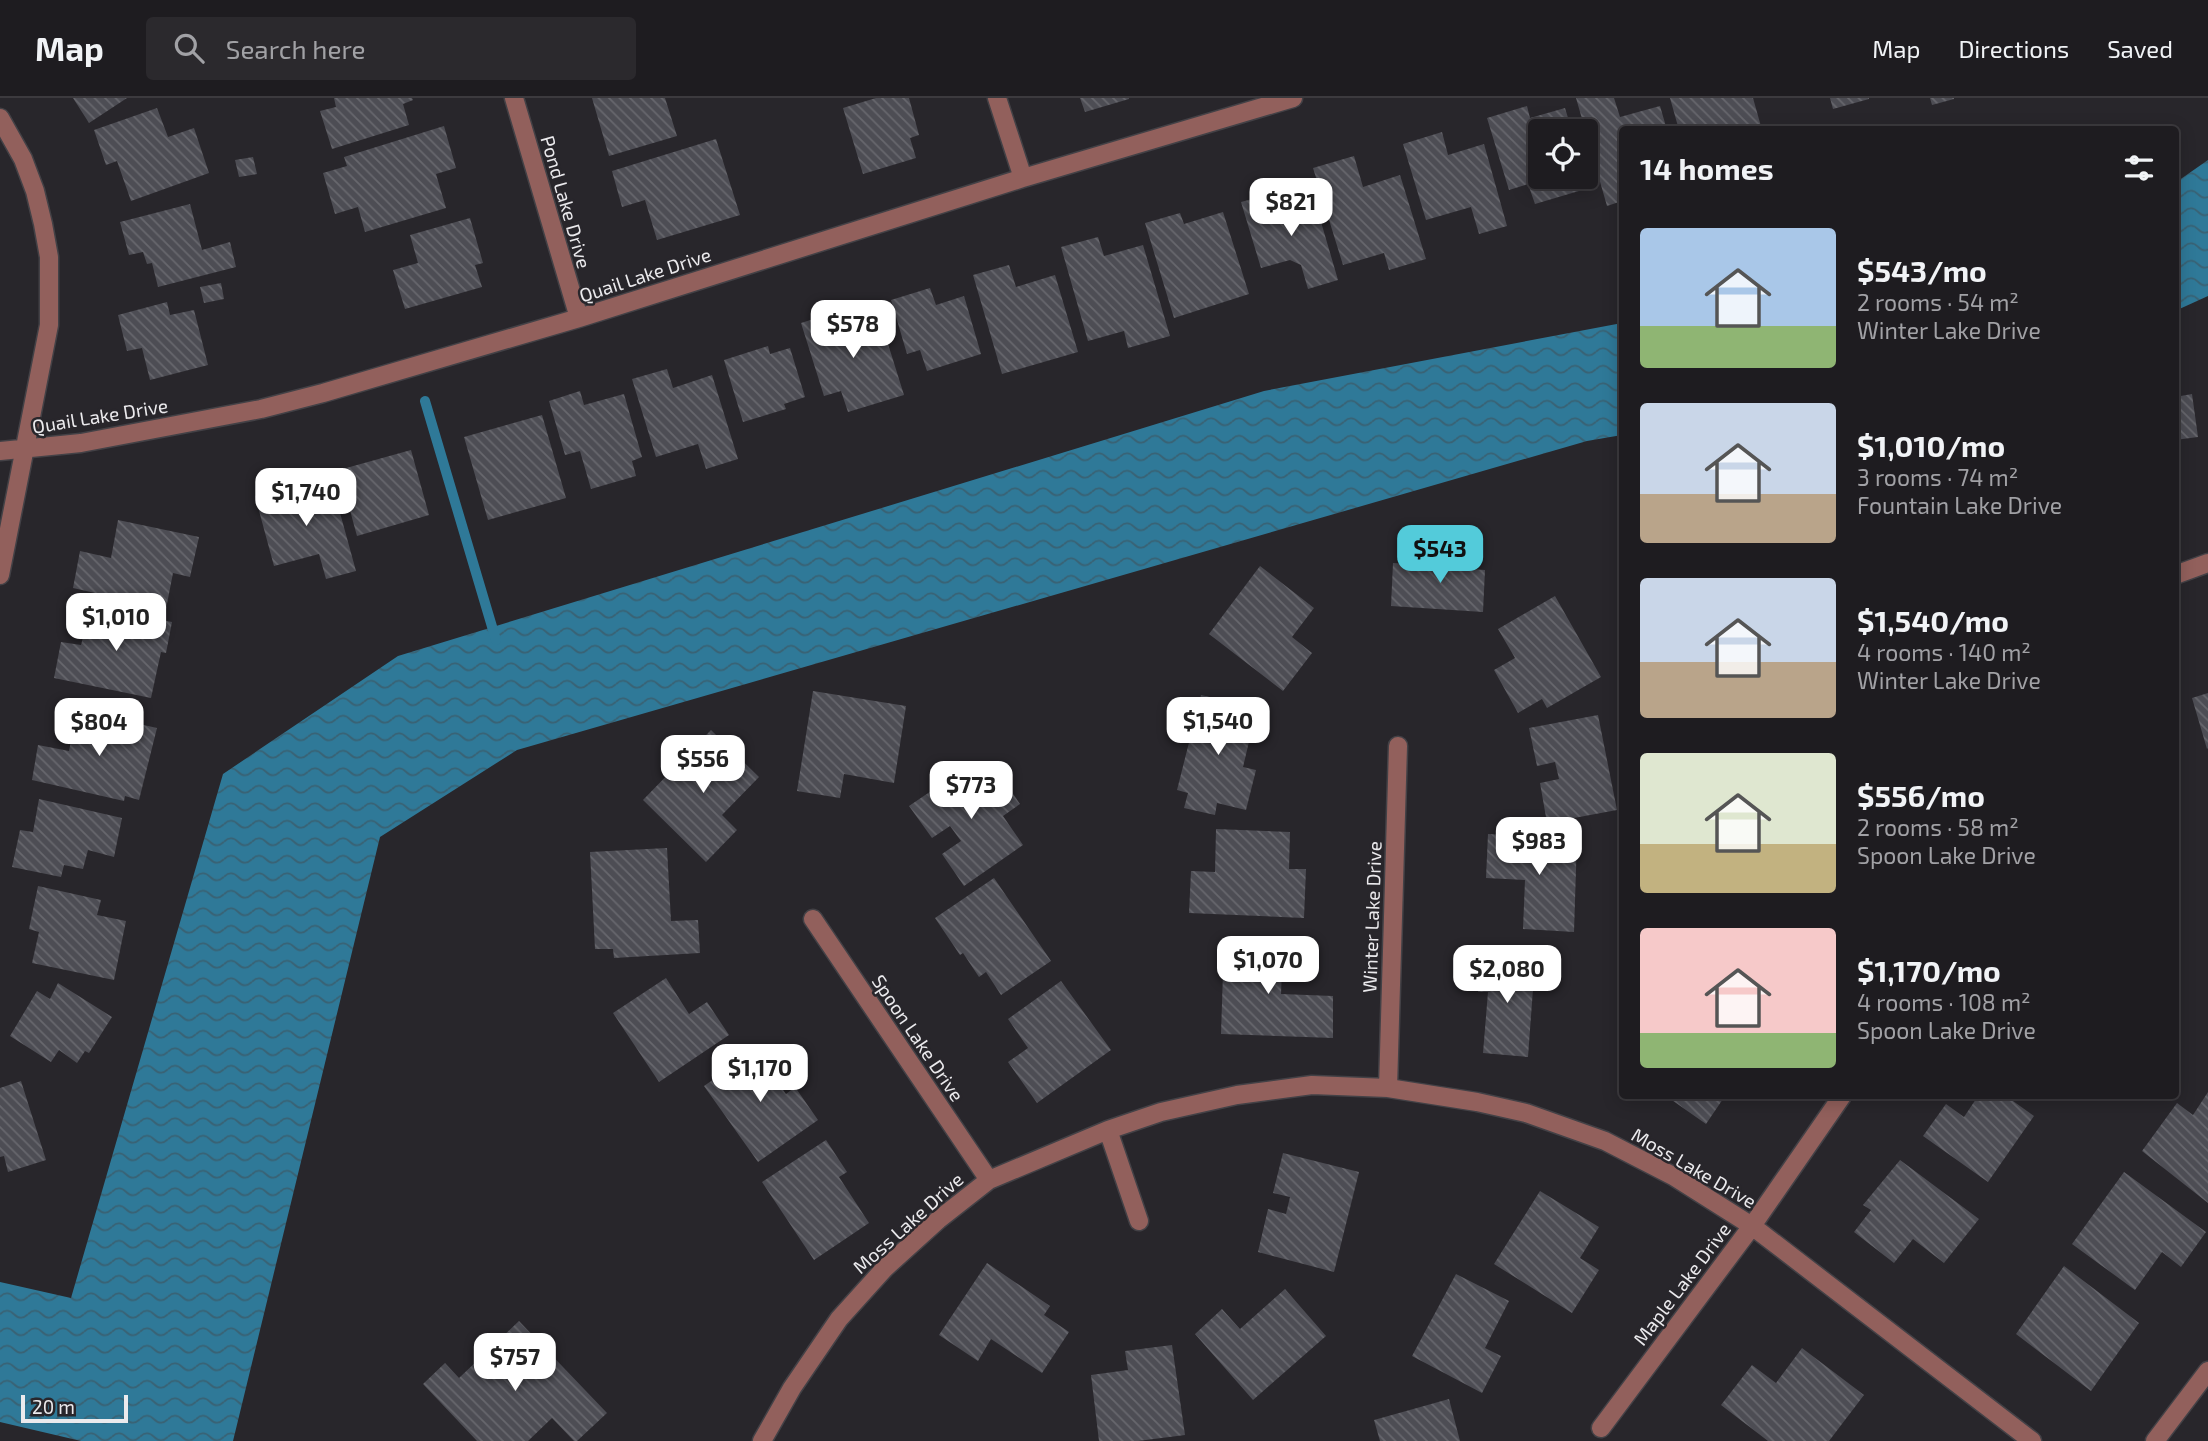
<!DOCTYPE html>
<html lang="en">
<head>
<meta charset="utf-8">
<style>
  body { margin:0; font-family:"Exo 2",sans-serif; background:#2b292d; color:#f1f3f6; height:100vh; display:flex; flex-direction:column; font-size:26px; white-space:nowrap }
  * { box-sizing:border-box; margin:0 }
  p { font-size:23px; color:#a1a1a5 }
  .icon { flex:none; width:38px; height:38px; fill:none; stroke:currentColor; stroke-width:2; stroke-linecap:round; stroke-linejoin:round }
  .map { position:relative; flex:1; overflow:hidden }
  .drawer { position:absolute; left:1619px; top:28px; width:560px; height:973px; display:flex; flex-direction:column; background:#1e1c20; border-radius:7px; box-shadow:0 4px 18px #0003,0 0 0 2px #3c3a3e }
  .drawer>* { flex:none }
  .buttons { position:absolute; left:1528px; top:21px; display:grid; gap:14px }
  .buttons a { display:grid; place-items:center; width:70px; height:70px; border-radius:7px; background:#1e1c20; box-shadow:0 4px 18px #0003,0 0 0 2px #3c3a3e; font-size:35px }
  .scale { position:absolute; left:21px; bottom:18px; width:107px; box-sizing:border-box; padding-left:7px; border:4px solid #ebeaed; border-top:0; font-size:19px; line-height:24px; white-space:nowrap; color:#ebeaed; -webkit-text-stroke:5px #28262b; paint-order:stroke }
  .price { position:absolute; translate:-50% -60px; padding:0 16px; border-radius:14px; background:#fff; color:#222; font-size:23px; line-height:46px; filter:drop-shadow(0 2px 4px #0008) }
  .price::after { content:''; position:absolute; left:50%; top:42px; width:21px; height:16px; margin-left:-10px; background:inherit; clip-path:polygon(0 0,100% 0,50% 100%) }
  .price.selected { background:#53cbda; color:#111 }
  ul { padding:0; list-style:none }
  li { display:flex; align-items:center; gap:21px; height:175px; padding:0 21px }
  li span { display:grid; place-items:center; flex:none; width:196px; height:140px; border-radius:7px; color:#555 }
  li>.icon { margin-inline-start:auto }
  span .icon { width:84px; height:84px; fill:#fffc; stroke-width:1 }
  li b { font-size:30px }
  h2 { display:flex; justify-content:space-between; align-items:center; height:84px; padding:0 21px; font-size:30px }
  header { display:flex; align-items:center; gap:42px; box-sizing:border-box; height:98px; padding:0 35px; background:#1e1c20; border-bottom:2px solid #3c3a3e }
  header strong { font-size:33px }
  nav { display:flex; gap:38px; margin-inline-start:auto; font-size:24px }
  .search { width:490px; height:63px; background:#2b292d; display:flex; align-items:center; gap:18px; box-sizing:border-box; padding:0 24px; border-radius:7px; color:#a1a1a5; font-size:26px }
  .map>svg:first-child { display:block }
  .water { fill:url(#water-waves) }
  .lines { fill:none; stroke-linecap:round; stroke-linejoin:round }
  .stream { stroke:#2f7998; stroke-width:10 }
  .building { fill:url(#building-back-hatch) }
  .street-casing { stroke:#434146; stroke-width:21 }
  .street { stroke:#92605c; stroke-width:18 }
  .labels { text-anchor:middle; stroke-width:5; stroke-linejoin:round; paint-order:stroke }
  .street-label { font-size:19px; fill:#ebeaed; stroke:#28262b }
</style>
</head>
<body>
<header>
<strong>Map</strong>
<div class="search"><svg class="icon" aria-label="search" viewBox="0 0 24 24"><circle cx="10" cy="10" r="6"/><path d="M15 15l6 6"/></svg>Search here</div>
<nav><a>Map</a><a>Directions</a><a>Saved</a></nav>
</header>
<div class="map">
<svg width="2208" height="1343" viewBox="0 0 2208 1343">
  <defs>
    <pattern id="water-waves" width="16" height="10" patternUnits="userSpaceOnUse" patternTransform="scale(1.75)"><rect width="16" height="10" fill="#2f7998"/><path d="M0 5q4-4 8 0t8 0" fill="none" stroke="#396274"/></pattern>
    <pattern id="building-back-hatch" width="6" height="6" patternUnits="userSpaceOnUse" patternTransform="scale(1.75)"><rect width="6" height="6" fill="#4d4d54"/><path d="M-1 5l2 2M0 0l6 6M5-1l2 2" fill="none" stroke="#67676d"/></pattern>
  </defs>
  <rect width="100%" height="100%" fill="#28262b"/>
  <path class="water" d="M2208,62v136l-33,15v-128z
    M1622,225v112l-35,6 -1070,309 -137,87 -147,604h-152l-81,-19v-140l71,16 152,-524 175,-118 866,-265z"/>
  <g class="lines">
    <path class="stream" d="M425,303l71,239"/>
  </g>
  <path class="building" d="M73,0h54l-38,25z
    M334,0h78l1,2 -10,4 6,21 -77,24 -12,-38 16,-4z
    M592,0h73l12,38 -68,20z
    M876,0h33l10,37 -9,3 6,20 -53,16 -20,-66z
    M1080,0h49v1l-44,13z
    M1576,0h38l6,19 40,-11 7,24h-45v71l-15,5z
    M1670,0h83l9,32h-83z
    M1830,0h39v1l-36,10z
    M1930,0h24v1l-22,6z
    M1527,8l3,12 35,-10 7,23h-32v46h46l3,11 -54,16 -7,-20 -19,6 -22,-72z
    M157,10l11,29 26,-9 15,45 -78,28 -14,-40 -11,4 -12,-35z
    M444,28l12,42 -20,6 10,34 -81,24 -7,-25 -23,7 -12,-41 24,-7 -3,-9z
    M1442,34l6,23 36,-11 23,82 -28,8 -8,-27 -45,13 -23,-76z
    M716,41l24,76 -83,25 -12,-40 -23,7 -10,-36z
    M1354,58l9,31 37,-12 26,84 -37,11 -5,-17 -41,12 -30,-97z
    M253,59l4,17 -18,3 -4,-17z
    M1267,97l5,16 42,-13 24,82 -30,9 -7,-24 -11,-5 -29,8 -20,-66z
    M190,106l12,46 28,-8 6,25 -78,20 -6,-24 -5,1 -4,-12 -14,3 -9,-33z
    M1223,114l26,82 -75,24 -29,-95 35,-10 4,11z
    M470,120l13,45 -8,2 7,22 -77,22 -12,-39 25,-7 -8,-28z
    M1098,139l6,19 39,-11 27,91 -42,12 -4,-17 -36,10 -27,-94z
    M1009,167l7,22 39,-12 23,77 -76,22 -29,-99z
    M221,185l3,16 -20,4 -4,-16z
    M930,190l6,17 28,-9 17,58 -54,17 -7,-21 -13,4 -16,-54z
    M167,204l3,13 24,-5 14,55 -58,15 -8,-32 -15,3 -9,-36z
    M836,214l4,12 38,-12 26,83 -56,17 -7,-21 -17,5 -23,-73z
    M768,248l2,8 20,-6 15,49 -21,7 2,5 -43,13 -19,-62z
    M667,271l6,19 39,-13 26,84 -32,10 -8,-25 -42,13 -24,-78z
    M580,293l4,14 40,-11 18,63 -10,4 4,15 -45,13 -11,-38 -15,4 -16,-54z
    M2192,296l6,43 -23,3v-43z
    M542,317l24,83 -78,22 -24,-83z
    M411,352l18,65 -72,21 -18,-66z
    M311,382l4,16 19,-5 22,80 -30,8 -7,-25 -45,12 -19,-70z
    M118,422l81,17 -9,40 -17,-4 -7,36 -93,-21 7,-37 31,7z
    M1447,454l24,2v15l14,1 -2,42 -92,-6 2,-43 53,3z
    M1260,468l54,42 -22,29 20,16 -29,38 -74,-57z
    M1555,498l46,81 -54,31 -5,-9 -24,14 -24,-43 21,-12 -17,-29z
    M91,508l81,16 -6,31 -5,-1 -10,46 -97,-20 7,-36 20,3z
    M813,593l93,15 -12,77 -50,-9 -4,24 -43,-7z
    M2208,595v55l-1,1 -15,-51z
    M1201,597l56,13 -14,59 13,3 -10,40 -29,-7 -2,12 -31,-7 4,-15 -11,-3z
    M77,612l80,18 -18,72 -14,-4 -1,5 -92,-21 6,-35 31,6z
    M1598,617l19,95 -70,13 -7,-40 19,-4 -4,-17 -18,4 -8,-38z
    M711,632l48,47 -37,38 15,15 -31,32 -63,-62z
    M968,668l10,15 18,-12 24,35 -17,12 20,29 -59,41 -22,-32 19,-13 -11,-15 -18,12 -23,-32z
    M39,701l83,19 -8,39 -26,-7 -5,19 -19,-4 -3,12 -49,-10 8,-37 13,2z
    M1216,731l74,3 -1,37h17l-2,49 -115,-5 2,-42 24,1z
    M1488,736l89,4 -3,94 -51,-3 2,-49 -39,-2z
    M667,750l4,73 27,-1 2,33 -86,5 -1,-9h-18l-5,-97z
    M994,780l57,83 -50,34 -15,-23 -7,5 -16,-24 -3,2 -25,-37z
    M38,788l63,14 -4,15 29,6 -12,59 -82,-17 7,-31 -10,-3z
    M1224,843l59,2 -2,51 52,2v42l-112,-4z
    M1480,859l55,5 -7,95 -45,-4 5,-61h-10z
    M666,880l23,36 18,-12 22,33 -70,47 -46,-69z
    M1061,883l50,69 -74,53 -29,-41 20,-14 -20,-29z
    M58,885l54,34 -23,36 -4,-2 -8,12 -18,-13 -8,12 -41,-26 27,-45 13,8z
    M764,946l16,23 -9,6 15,21 9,-7 23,33 -60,42 -54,-76z
    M21,983l25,79 -38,12 -4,-16 -4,1v-69z
    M2208,994v111l-66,-52 35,-48 16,12z
    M1666,998h59l-19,28z
    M1978,998h28l28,20 -46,66 -65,-46 23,-32 18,13z
    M826,1042l21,32 -8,5 30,46 -55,37 -52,-78z
    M1283,1055l76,19 -25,100 -76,-20 10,-43 18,5 4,-17 -17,-4z
    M1900,1062l79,59 -35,44 -31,-24 -19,24 -40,-31 17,-22 -8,-5z
    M2124,1074l82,60 -25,35 -19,-15 -27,38 -63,-46z
    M1540,1093l59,36 -19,31 19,12 -27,43 -78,-49z
    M987,1165l63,43 -6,9 25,17 -27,41 -51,-34 -13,22 -39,-26z
    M2064,1168l75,57 -48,68 -75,-57z
    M1456,1176l53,27 -24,47 16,8 -19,37 -70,-37z
    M1285,1191l41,47 -73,64 -58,-66 27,-25 18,20z
    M519,1223l88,92 -30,28h-3l-22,-23 -24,23h-51l-54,-57 22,-21 14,15z
    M1172,1247l13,90 -47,6h-39l-8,-66 37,-5 -3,-19z
    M1802,1250l62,47 -35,46h-61l-47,-36 31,-40 24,18z
    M1449,1301l11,42h-80l-6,-21z"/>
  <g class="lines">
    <g class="street-casing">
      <path id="street" d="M514,0l65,220
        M997,0l26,80
        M0,20l23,41 12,32 8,33 6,33v68l-49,250
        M0,353l81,-8 180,-34 62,-16 256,-75 444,-140 270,-80
        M2175,477l33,-12
        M813,821l176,261
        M1388,990l10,-342
        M1108,1032l31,91
        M1601,1330l151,-202 90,-130
        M762,1343l30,-53 47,-69 46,-51 53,-48 51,-40 119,-50 53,-18 76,-17 75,-10 76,3 89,14 49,11 79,28 68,35 79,50 280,215
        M2155,1343l53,-70"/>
    </g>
    <use href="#street" class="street"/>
  </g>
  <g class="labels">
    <g class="street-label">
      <text transform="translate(566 104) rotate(74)" y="7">Pond Lake Drive</text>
      <text transform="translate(645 177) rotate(-18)" y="7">Quail Lake Drive</text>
      <text transform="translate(100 318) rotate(-9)" y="7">Quail Lake Drive</text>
      <text transform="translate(1372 819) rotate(-88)" y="7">Winter Lake Drive</text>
      <text transform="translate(918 940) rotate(56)" y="7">Spoon Lake Drive</text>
      <text transform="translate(1694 1070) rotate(30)" y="7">Moss Lake Drive</text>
      <text transform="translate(908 1125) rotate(-42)" y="7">Moss Lake Drive</text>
      <text transform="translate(1682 1186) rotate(-53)" y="7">Maple Lake Drive</text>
    </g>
  </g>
</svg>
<div class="buttons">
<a><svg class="icon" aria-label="locate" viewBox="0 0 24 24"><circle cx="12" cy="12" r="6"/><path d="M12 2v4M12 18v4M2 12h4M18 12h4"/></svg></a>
</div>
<div class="scale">20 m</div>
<b class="price" style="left:1291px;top:140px">$821</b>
<b class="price" style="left:853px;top:262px">$578</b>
<b class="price" style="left:306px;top:430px">$1,740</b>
<b class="price selected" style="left:1440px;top:487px">$543</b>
<b class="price" style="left:116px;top:555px">$1,010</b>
<b class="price" style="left:1218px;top:659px">$1,540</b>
<b class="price" style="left:99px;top:660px">$804</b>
<b class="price" style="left:703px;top:697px">$556</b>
<b class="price" style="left:971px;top:723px">$773</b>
<b class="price" style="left:1539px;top:779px">$983</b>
<b class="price" style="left:1268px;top:898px">$1,070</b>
<b class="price" style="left:1507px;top:907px">$2,080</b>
<b class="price" style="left:760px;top:1006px">$1,170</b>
<b class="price" style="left:515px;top:1295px">$757</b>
<section class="drawer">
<h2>14 homes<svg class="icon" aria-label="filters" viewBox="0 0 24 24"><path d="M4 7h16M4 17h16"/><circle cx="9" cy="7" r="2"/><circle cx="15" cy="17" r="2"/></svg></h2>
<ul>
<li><span style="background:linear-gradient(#a9c7e8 70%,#8fb573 0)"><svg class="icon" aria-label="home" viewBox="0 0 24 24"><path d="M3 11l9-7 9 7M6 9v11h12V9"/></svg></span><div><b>$543/mo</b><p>2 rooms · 54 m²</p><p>Winter Lake Drive</p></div></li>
<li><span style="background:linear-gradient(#c9d6e8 65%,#b9a48a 0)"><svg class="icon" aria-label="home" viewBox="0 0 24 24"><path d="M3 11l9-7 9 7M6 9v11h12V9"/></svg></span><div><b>$1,010/mo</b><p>3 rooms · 74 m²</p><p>Fountain Lake Drive</p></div></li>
<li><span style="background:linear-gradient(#c9d6e8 60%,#b9a48a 0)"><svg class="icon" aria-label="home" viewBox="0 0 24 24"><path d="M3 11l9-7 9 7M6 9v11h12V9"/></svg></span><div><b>$1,540/mo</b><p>4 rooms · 140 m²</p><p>Winter Lake Drive</p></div></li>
<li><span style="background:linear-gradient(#dfe7d0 65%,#c2b280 0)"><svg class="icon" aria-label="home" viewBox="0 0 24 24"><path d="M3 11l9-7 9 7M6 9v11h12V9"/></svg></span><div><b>$556/mo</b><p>2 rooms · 58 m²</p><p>Spoon Lake Drive</p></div></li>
<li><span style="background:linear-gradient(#f6c9c9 75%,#8fb573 0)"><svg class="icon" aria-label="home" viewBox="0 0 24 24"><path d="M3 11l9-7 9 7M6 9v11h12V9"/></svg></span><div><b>$1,170/mo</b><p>4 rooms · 108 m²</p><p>Spoon Lake Drive</p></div></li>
</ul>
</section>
</div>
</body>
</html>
